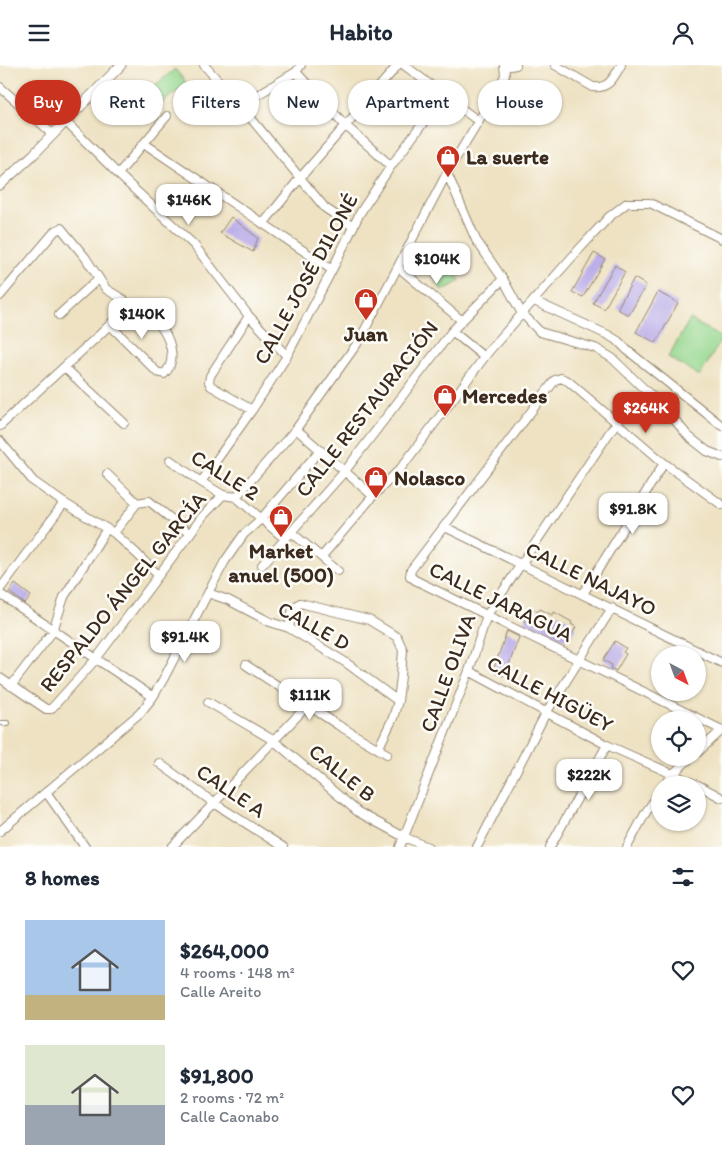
<!DOCTYPE html>
<html lang="en">
<head>
<meta charset="utf-8">
<style>
  body { margin:0; font-family:Itim,sans-serif; background:#f2f2f3; color:#1f2937; height:100vh; display:flex; flex-direction:column; font-size:19px; white-space:nowrap }
  * { box-sizing:border-box; margin:0 }
  p { font-size:16px; color:#747a83 }
  .icon { flex:none; width:28px; height:28px; fill:none; stroke:currentColor; stroke-width:2; stroke-linecap:round; stroke-linejoin:round }
  .map { position:relative; height:782px; overflow:hidden }
  .drawer { display:flex; flex-direction:column; background:#fff; flex:1 }
  .drawer>* { flex:none }
  .guide { position:absolute; left:15px; top:15px; width:692px; height:45px; display:flex; gap:10px }
  .needle { width:32px; rotate:139deg }
  .tools { position:absolute; left:651px; top:581px; display:grid; gap:10px }
  .tools a { display:grid; place-items:center; width:55px; height:55px; border-radius:50%; background:#fff; box-shadow:0 1px 4px #0004; font-size:25px }
  .price { position:absolute; translate:-50% -42px; padding:0 11px; border-radius:10px; background:#fff; color:#222; font-size:16px; line-height:32px; filter:drop-shadow(0 1px 2px #0008) }
  .price::after { content:''; position:absolute; left:50%; top:30px; width:15px; height:11px; margin-left:-8px; background:inherit; clip-path:polygon(0 0,100% 0,50% 100%) }
  .price.active { background:#c8321e; color:#fff }
  ul { padding:0; list-style:none }
  li { display:flex; align-items:center; gap:15px; height:125px; padding:0 25px }
  li span { display:grid; place-items:center; flex:none; width:140px; height:100px; border-radius:0px; color:#555 }
  li>.icon { margin-inline-start:auto }
  span .icon { width:60px; height:60px; fill:#fffc; stroke-width:1 }
  li b { font-size:21px }
  h2 { display:flex; justify-content:space-between; align-items:center; height:60px; padding:0 25px; font-size:21px }
  .tag { padding:0 18px; border-radius:22px; background:#fff; box-shadow:0 1px 4px #0004; font-size:18px; line-height:45px }
  .tag.active { background:#c8321e; color:#fff }
  header { display:flex; justify-content:space-between; align-items:center; height:65px; padding:0 25px; background:#fff; font-size:22px; font-weight:700 }
  .map>svg:first-child { display:block }
  .green { fill:#95d78e; stroke:#688056 }
  .building { fill:#bcafe9 }
  .lines { fill:none; stroke-linecap:round; stroke-linejoin:round }
  .service-casing { stroke:#948670; stroke-width:6 }
  .minor-casing { stroke:#948670; stroke-width:10 }
  .tertiary-casing { stroke:#948670; stroke-width:11 }
  .service { stroke:#fff; stroke-width:4 }
  .minor { stroke:#fff; stroke-width:8 }
  .tertiary { stroke:#fff; stroke-width:9 }
  .labels { text-anchor:middle; stroke-width:5; stroke-linejoin:round; paint-order:stroke }
  .poi-label { font-size:21px; font-weight:bold; fill:#3b2a1e; stroke:#fdfcf7; text-anchor:start }
  .street-label { font-size:21px; fill:#3b2a1e; stroke:#fdfcf7 }
</style>
</head>
<body>
<header><svg class="icon" aria-label="menu" viewBox="0 0 24 24"><path d="M4 6h16M4 12h16M4 18h16"/></svg>Habito<svg class="icon" aria-label="person" viewBox="0 0 24 24"><circle cx="12" cy="8" r="4"/><path d="M4 21q1-7 8-7t8 7"/></svg></header>
<div class="map">
<svg width="722" height="782" viewBox="0 0 722 782">
  <rect width="100%" height="100%" fill="#fdfcf7"/>
  <filter id="ink" filterUnits="userSpaceOnUse"><feTurbulence type="fractalNoise" baseFrequency=".02" numOctaves="2"/><feDisplacementMap in="SourceGraphic" scale="10" xChannelSelector="R" yChannelSelector="G"/><feConvolveMatrix kernelMatrix="1 2 1 2 8 2 1 2 1" color-interpolation-filters="sRGB"/></filter>
  <filter id="wash" filterUnits="userSpaceOnUse"><feTurbulence type="fractalNoise" baseFrequency=".0096" numOctaves="4" result="noise"/><feDisplacementMap in="SourceGraphic" scale="20" xChannelSelector="R" yChannelSelector="G"/><feGaussianBlur stdDeviation="1.12" result="paint"/><feColorMatrix in="noise" values="0 0 0 0 0 0 0 0 0 0 0 0 0 0 0 0 0 1.4 0 .05"/><feComposite in="paint" operator="in"/></filter>
  <g filter="url(#wash)">
    <rect width="100%" height="100%" fill="#eee2c3"/>
    <path class="green" d="M175,4l12,15 -28,21 -11,-14z
      M444,187l16,29 -18,10 -16,-29z
      M690,254l32,19 -22,38 -32,-19z"/>
    <g id="blocks">
      <path class="building" d="M231,152l27,21 -5,14 -33,-19z
        M594,188l11,6 -22,38 -11,-5z
        M615,200l10,7 -21,37 -11,-6z
        M634,213l12,7 -17,30 -12,-6z
        M658,227l20,11 -22,40 -20,-11z
        M15,519l16,12 -6,8 -16,-12z
        M533,544l5,3 2,-3 12,6 2,-3 18,10 -1,2 5,3 -7,12 -2,-2 -2,3 -14,-8 -9,-4 -3,1 -13,-6 -2,-2 3,-6 3,1z
        M507,566l12,6 -13,36 -1,-1 -2,4 -8,-3 1,-4 -2,-1z
        M615,576l11,7 -3,4 3,2 -10,17 -5,-3 1,-3 -9,-5z"/>
    </g>
  </g>
  <g filter="url(#ink)">
    <use href="#blocks" fill-opacity="0" stroke="#948670" stroke-width="1"/>
    <g class="lines">
      <g class="service-casing">
        <path id="service" d="M0,658h7"/>
      </g>
      <g class="minor-casing">
        <path id="minor" d="M204,0l36,40 85,103 27,18
          M404,0l74,56
          M555,0l38,22c16,2 21,-10 28,-22
          M504,2l12,-2
          M296,7l50,54 45,40
          M0,22l53,47
          M240,40l56,-33 5,-7
          M65,56l53,53 76,71 55,71 38,40
          M145,79l187,126
          M447,108l29,67 27,39 18,33 19,20 55,16 17,10 57,55 19,23 19,15 15,6
          M118,109l49,-58
          M263,159l37,-46 98,-113
          M398,202l63,53
          M0,231l55,-65 6,-3 24,29 17,26 4,6 18,11 5,7 -2,2
          M534,236l74,34 10,6 9,9 95,76
          M59,250l39,-36
          M249,251l-39,60 -1,6 2,4 41,24
          M452,266l32,26
          M64,302l60,56
          M0,361c32,-30 64,-59 97,-89 7,-6 23,-24 31,-28 21,-10 60,43 36,65l-7,-2 -47,-47
          M296,364l77,67
          M0,376l33,40 31,22 50,30 23,21 21,21
          M170,395l31,22 22,13 13,2 49,42
          M107,409l30,29
          M201,417l51,-72 35,-54 45,-86 28,-57 31,-47 53,-71
          M236,432l60,-68 63,-88 88,-168 55,-91 3,-7 -1,-10
          M445,462l277,136
          M291,467l47,39
          M114,468l23,-30 12,-2 41,33
          M320,491l4,-2 49,-58 28,-28 88,-117 84,-95 36,-39 18,-14h23l72,36
          M262,500l83,-94 107,-140 51,-52
          M0,524l64,-86
          M208,528l20,7 42,22 19,6 56,34 53,39
          M0,529l153,103
          M583,529l81,-131
          M289,563l4,-20 7,-5 69,17 28,17 6,13 -2,26 -3,25 -5,17 -15,31
          M246,600l92,60 49,29
          M469,606l138,74 90,40
          M0,613l46,31h5l45,-50 107,-143 20,-21
          M11,621l42,-55 11,-34 42,-67
          M208,637l65,38 85,72 46,25 24,10
          M722,665l-307,-150 -5,-4 1,-6 144,-190 6,-2 7,3 96,82 58,42
          M698,687l24,-22
          M159,698l55,40 69,44
          M665,720l8,-11 18,-17
          M698,720l24,13
          M46,727l39,55
          M0,766l140,-118 13,-16 11,-19 44,-85 17,-32 19,-27 17,-15 59,-69
          M172,782l135,-141
          M400,782l69,-176 18,-56 129,-192
          M477,782l69,-134 66,-105
          M550,782l57,-102
          M627,782l19,-35 14,-20"/>
      </g>
      <g class="tertiary-casing">
        <path id="tertiary" d="M0,120l34,-31 87,-89"/>
      </g>
      <use href="#service" class="service"/>
      <use href="#minor" class="minor"/>
      <use href="#tertiary" class="tertiary"/>
    </g>
  </g>
  <defs>
    <g id="shop-pin" transform="scale(1.25)"><path d="M0 17L-7.5 6A9.5 9.5 0 1 1 7.5 6Z" fill="#c8321e" stroke="#fdfcf7"/><path d="M-5-2.5h2.3a2.7 3.5 0 0 1 5.4 0H5L5.5 6h-11ZM-1.5-2.5h3a1.5 2.3 0 0 0-3 0Z" fill="#fff"/></g>
  </defs>
  <g fill-rule="evenodd">
    <use href="#shop-pin" x="448" y="92"/>
    <use href="#shop-pin" x="366" y="235"/>
    <use href="#shop-pin" x="445" y="331"/>
    <use href="#shop-pin" x="376" y="413"/>
    <use href="#shop-pin" x="281" y="452"/>
  </g>
  <g class="labels">
    <g class="poi-label">
      <text x="466" y="99">La suerte</text>
      <text x="366" y="276" text-anchor="middle">Juan</text>
      <text x="462" y="338">Mercedes</text>
      <text x="394" y="420">Nolasco</text>
      <text x="281" y="493" text-anchor="middle">Market<tspan x="281" dy="24">anuel (500)</tspan></text>
    </g>
    <g class="street-label">
      <text transform="translate(306 214) rotate(-61)" y="7">CALLE JOSÉ DILONÉ</text>
      <text transform="translate(367 344) rotate(-52)" y="7">CALLE RESTAURACIÓN</text>
      <text transform="translate(225 410) rotate(32)" y="7">CALLE 2</text>
      <text transform="translate(591 514) rotate(26)" y="7">CALLE NAJAYO</text>
      <text transform="translate(123 527) rotate(-51)" y="7">RESPALDO ÁNGEL GARCÍA</text>
      <text transform="translate(501 537) rotate(26)" y="7">CALLE JARAGUA</text>
      <text transform="translate(314 561) rotate(29)" y="7">CALLE D</text>
      <text transform="translate(448 608) rotate(-70)" y="7">CALLE OLIVA</text>
      <text transform="translate(550 629) rotate(28)" y="7">CALLE HIGÜEY</text>
      <text transform="translate(342 708) rotate(39)" y="7">CALLE B</text>
      <text transform="translate(231 726) rotate(34)" y="7">CALLE A</text>
    </g>
  </g>
</svg>
<div class="tools">
<a><svg class="needle" viewBox="-14 -14 28 28"><path d="M0-13l5 13h-10z" fill="#e53935"/><path d="M0 13l5-13h-10z" fill="#747a83"/></svg></a>
<a><svg class="icon" aria-label="locate" viewBox="0 0 24 24"><circle cx="12" cy="12" r="6"/><path d="M12 2v4M12 18v4M2 12h4M18 12h4"/></svg></a>
<a><svg class="icon" aria-label="layers" viewBox="0 0 24 24"><path d="M12 4l9 5-9 5-9-5zM3 14l9 5 9-5"/></svg></a>
</div>
<b class="price" style="left:189px;top:161px">$146K</b>
<b class="price" style="left:437px;top:220px">$104K</b>
<b class="price" style="left:142px;top:275px">$140K</b>
<b class="price active" style="left:646px;top:369px">$264K</b>
<b class="price" style="left:633px;top:470px">$91.8K</b>
<b class="price" style="left:185px;top:598px">$91.4K</b>
<b class="price" style="left:310px;top:656px">$111K</b>
<b class="price" style="left:589px;top:736px">$222K</b>
<div class="guide">
<a class="tag active">Buy</a>
<a class="tag">Rent</a>
<a class="tag">Filters</a>
<a class="tag">New</a>
<a class="tag">Apartment</a>
<a class="tag">House</a>
</div>
</div>
<section class="drawer">
<h2>8 homes<svg class="icon" aria-label="filters" viewBox="0 0 24 24"><path d="M4 7h16M4 17h16"/><circle cx="9" cy="7" r="2"/><circle cx="15" cy="17" r="2"/></svg></h2>
<ul>
<li><span style="background:linear-gradient(#a9c7e8 75%,#c2b280 0)"><svg class="icon" aria-label="home" viewBox="0 0 24 24"><path d="M3 11l9-7 9 7M6 9v11h12V9"/></svg></span><div><b>$264,000</b><p>4 rooms · 148 m²</p><p>Calle Areito</p></div><svg class="icon" aria-label="heart" viewBox="0 0 24 24"><path d="M12 20l-8-8c-3-5 5-10 8-4 3-6 11-1 8 4z"/></svg></li>
<li><span style="background:linear-gradient(#dfe7d0 60%,#9aa5b1 0)"><svg class="icon" aria-label="home" viewBox="0 0 24 24"><path d="M3 11l9-7 9 7M6 9v11h12V9"/></svg></span><div><b>$91,800</b><p>2 rooms · 72 m²</p><p>Calle Caonabo</p></div><svg class="icon" aria-label="heart" viewBox="0 0 24 24"><path d="M12 20l-8-8c-3-5 5-10 8-4 3-6 11-1 8 4z"/></svg></li>
</ul>
</section>
</body>
</html>
